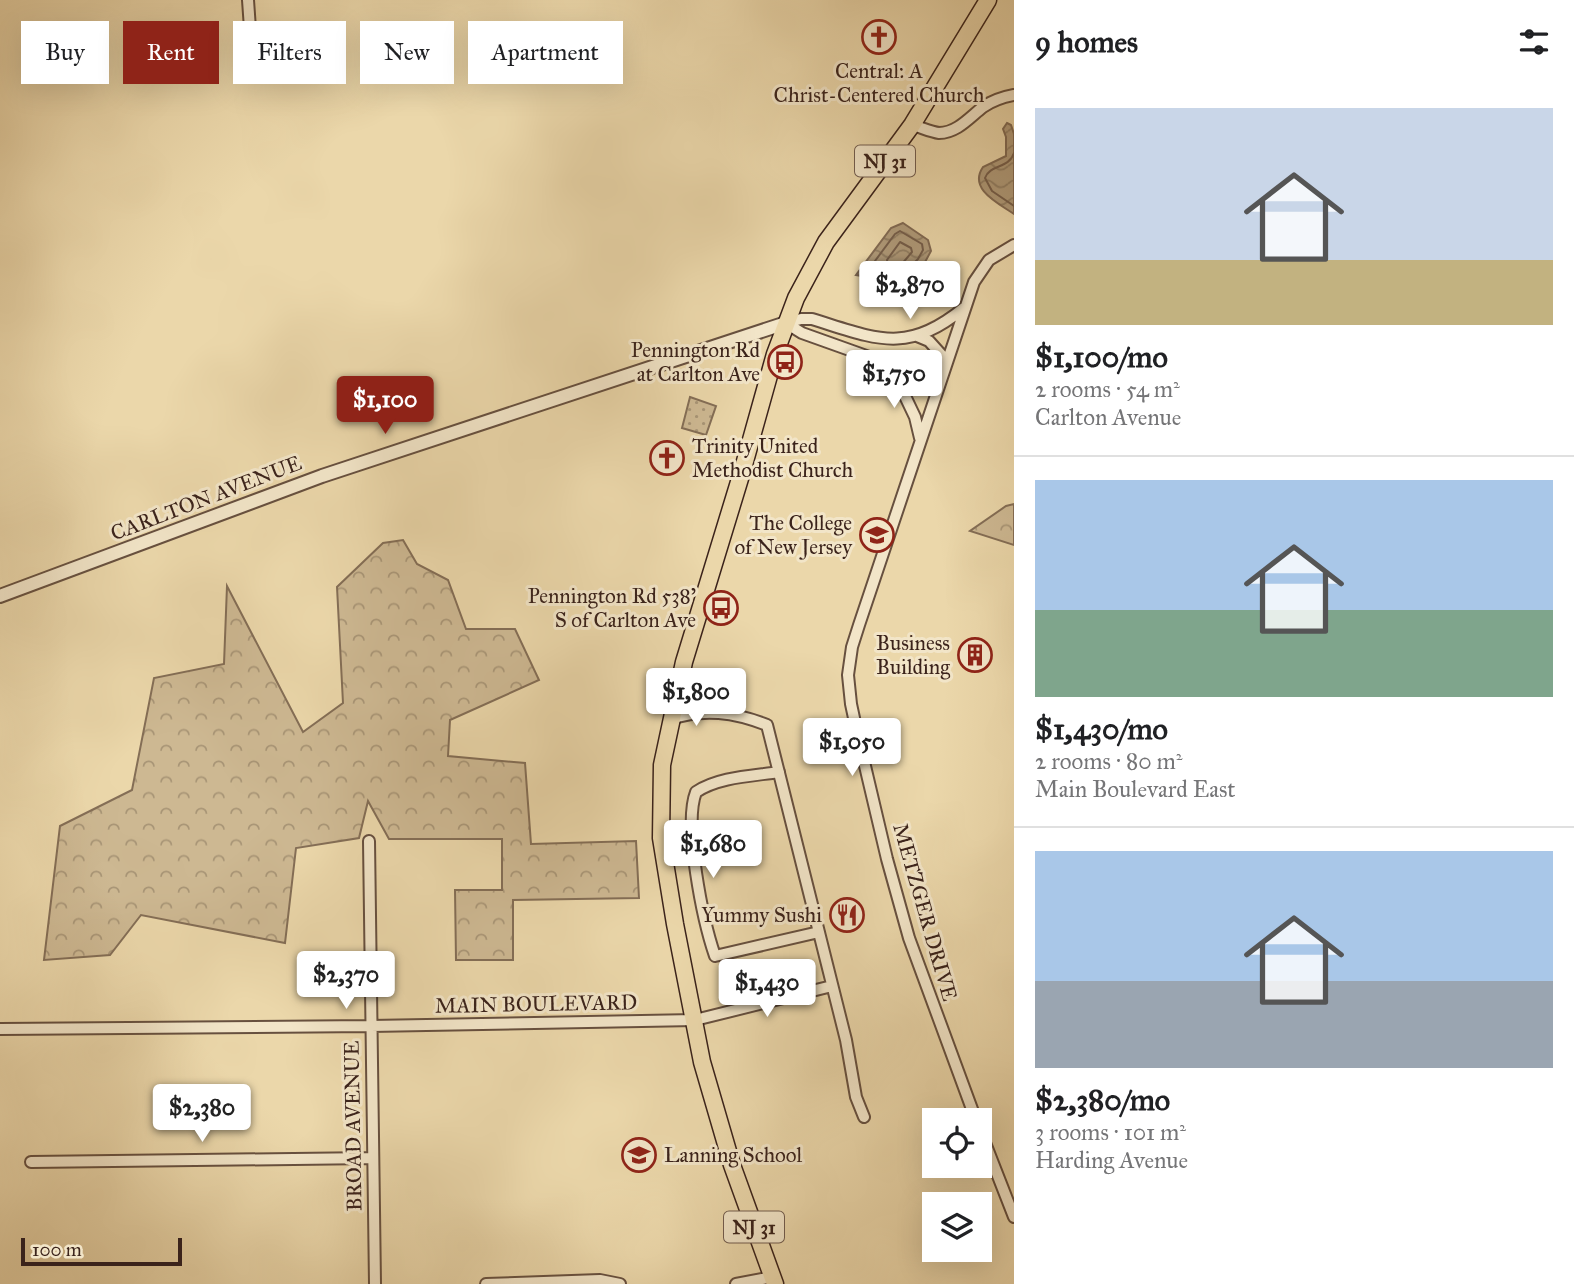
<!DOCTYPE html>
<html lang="en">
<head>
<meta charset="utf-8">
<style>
  body { margin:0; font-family:"IM FELL Great Primer",serif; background:#f2f2f2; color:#202124; height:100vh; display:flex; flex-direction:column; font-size:26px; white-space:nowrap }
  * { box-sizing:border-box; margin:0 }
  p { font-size:23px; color:#757577 }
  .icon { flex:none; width:38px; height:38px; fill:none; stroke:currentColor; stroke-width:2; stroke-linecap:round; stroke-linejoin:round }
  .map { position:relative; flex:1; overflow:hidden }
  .sheet { display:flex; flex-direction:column; background:#fff; width:560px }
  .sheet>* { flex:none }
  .banner { position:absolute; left:21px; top:21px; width:665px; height:63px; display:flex; gap:14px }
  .tools { position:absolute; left:922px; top:1108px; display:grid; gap:14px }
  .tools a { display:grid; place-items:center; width:70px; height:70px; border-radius:0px; background:#fff; box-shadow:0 7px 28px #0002; font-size:35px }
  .scale { position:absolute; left:21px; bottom:18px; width:161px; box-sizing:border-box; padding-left:7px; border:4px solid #3b231b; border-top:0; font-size:19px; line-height:24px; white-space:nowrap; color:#3b231b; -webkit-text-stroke:5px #f2e5c8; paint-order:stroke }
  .price { position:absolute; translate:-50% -60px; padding:0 16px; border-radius:7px; background:#fff; color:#222; font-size:23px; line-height:46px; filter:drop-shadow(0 2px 4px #0008) }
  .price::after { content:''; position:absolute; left:50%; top:42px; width:21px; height:16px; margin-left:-10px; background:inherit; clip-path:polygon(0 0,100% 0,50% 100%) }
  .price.selected { background:#8f2418; color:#fff }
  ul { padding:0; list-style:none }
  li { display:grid; align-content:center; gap:14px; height:371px; padding:0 21px }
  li+li { border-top:2px solid #e0e0e0 }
  li span { display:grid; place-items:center; height:217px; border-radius:0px; color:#555 }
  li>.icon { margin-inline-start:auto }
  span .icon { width:126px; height:126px; fill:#fffc; stroke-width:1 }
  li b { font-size:30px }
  h2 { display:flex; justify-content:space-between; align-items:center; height:84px; padding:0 21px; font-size:30px }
  .tag { padding:0 24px; border-radius:0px; background:#fff; box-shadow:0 7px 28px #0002; font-size:24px; line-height:63px }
  .tag.selected { background:#8f2418; color:#fff }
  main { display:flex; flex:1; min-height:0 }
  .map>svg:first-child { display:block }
  .green { fill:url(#green-dots); stroke:#846e56; stroke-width:2 }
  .forest { fill:url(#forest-crowns); stroke:#846e56; stroke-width:2 }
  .water { fill:url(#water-waves); stroke:#816a53; stroke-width:2 }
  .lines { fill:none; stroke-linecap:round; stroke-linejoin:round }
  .shore { stroke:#755e4a; stroke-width:2 }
  .minor-casing { stroke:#67503f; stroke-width:14 }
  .tertiary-casing { stroke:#67503f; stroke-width:16 }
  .primary-casing { stroke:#3b231b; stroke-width:19 }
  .minor { stroke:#f2e5c8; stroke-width:10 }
  .tertiary { stroke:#f2e5c8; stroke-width:12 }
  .primary { stroke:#ebd7aa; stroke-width:16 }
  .labels { text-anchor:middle; stroke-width:6; stroke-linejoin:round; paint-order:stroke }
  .shield { fill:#f2e5c8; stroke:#725d4f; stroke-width:2 }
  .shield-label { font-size:19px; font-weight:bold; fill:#3b231b }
  .poi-label { font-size:21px; fill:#3b231b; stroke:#f2e5c8; text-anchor:end }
  .street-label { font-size:21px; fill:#3b231b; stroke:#f2e5c8 }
</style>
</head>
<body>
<main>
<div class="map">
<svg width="1014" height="1284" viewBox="0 0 1014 1284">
  <defs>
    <pattern id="green-dots" width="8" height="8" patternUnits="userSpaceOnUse" patternTransform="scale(1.75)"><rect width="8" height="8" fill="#cdb892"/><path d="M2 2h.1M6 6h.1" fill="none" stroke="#a89576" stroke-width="1.8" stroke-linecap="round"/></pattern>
    <pattern id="forest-crowns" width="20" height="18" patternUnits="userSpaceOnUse" patternTransform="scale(1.75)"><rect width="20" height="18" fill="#cdb892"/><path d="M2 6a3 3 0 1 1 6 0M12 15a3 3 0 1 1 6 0" fill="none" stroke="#a89576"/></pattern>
    <pattern id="water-waves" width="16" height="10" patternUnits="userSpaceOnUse" patternTransform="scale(1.75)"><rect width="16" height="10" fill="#af9a79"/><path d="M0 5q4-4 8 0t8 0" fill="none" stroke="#907d62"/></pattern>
  </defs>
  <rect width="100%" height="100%" fill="#ebd7aa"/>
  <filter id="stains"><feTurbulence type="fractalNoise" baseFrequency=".00286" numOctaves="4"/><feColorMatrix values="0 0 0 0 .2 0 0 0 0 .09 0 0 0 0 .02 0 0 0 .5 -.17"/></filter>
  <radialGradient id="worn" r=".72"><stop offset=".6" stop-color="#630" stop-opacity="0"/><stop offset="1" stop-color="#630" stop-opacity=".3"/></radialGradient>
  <path class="green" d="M690,397l26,9 -10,29 -24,-7z"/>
  <path class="forest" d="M1014,504v41l-44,-14 36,-25z
    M403,540l14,24 31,16 18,49h49l24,51 -89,40 -2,36 77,7 6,81 105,-3 3,57 -126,2v60h-57l-1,-70h47v-51h-113l-21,-38 -9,37 -63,10 -11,95 -144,-28 -31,40 -66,5 16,-134 72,-36 22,-112 70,-14 3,-78 76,146 40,-29 -6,-116 46,-44z"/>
  <path class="water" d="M1007,123l4,2 3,9v80c-16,-11 -46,-25 -31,-47l23,-11v-19l-3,-8z
    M903,223l25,17 3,11 -7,13 -17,17h-18l-33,-6 35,-47z"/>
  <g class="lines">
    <path class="shore" d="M1014,153c-5,16 -24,11 -29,25l7,13 22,15
      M900,231l22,13 1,6 -5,9 -15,15h-13l-17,-4 -1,-5 23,-31z
      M900,242l11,6 1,4 -11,13h-13l-1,-5z"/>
    <g class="minor-casing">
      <path id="minor" d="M248,0l3,43
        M912,125c8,2 19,7 27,8 18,0 31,-16 44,-26 9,-6 20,-10 31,-12
        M786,323l15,-4h11c65,20 94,36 152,-11
        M786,323l16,10 70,25 37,22 13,2 19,-6
        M917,336l12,5 18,20
        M894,373l21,44 5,21
        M678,686l13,14 22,10
        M670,719c34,-11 64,-7 97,6l79,315 10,57 8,20
        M779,772c-27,4 -61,5 -83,20 -13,33 7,129 19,164l104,-24
        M369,841l6,443
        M0,1029l371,-3 324,-6 137,-34
        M976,1120l-67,-182 -22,-79 -30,-127 -6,-28 -3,-29 4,-28 7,-22 115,-343 15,-22 25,-15
        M980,1130l34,87
        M31,1162l342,-4
        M486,1284l114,-4 20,4
        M736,1284l37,-7"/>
    </g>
    <g class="tertiary-casing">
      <path id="tertiary" d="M0,596l322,-120 464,-153"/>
    </g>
    <g class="primary-casing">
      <path id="primary" d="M775,1284l-43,-119 -30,-103 -27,-138 -14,-86 1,-73 22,-103 58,-190 33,-118 21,-56 30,-56 86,-117 76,-125"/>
    </g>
    <use href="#minor" class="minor"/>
    <use href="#tertiary" class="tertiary"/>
    <use href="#primary" class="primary"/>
  </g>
  <defs>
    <g id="church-ring" transform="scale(1.75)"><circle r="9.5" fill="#f2e5c8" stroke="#8f2418" stroke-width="1.5"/><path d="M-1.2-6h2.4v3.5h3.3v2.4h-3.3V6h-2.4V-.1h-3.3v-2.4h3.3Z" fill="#8f2418"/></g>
    <g id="bus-ring" transform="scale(1.75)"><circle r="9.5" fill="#f2e5c8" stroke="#8f2418" stroke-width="1.5"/><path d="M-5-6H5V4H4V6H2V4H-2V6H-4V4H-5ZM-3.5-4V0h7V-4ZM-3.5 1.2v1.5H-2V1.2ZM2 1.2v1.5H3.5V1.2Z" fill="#8f2418"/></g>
    <g id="university-ring" transform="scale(1.75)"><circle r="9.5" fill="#f2e5c8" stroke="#8f2418" stroke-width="1.5"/><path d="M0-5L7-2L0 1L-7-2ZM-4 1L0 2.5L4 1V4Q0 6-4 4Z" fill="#8f2418"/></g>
    <g id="building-ring" transform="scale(1.75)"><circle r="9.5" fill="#f2e5c8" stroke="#8f2418" stroke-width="1.5"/><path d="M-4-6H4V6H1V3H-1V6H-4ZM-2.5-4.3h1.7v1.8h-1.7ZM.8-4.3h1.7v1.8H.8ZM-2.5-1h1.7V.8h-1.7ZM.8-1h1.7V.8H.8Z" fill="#8f2418"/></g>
    <g id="restaurant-ring" transform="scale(1.75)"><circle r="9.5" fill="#f2e5c8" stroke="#8f2418" stroke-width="1.5"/><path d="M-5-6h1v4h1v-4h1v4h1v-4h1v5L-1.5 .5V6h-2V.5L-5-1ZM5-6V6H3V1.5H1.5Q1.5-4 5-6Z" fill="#8f2418"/></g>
    <g id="school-ring" transform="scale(1.75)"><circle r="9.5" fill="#f2e5c8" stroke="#8f2418" stroke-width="1.5"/><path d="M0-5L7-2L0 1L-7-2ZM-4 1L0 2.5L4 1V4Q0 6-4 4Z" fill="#8f2418"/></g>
  </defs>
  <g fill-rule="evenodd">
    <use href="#church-ring" x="879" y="37"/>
    <use href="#bus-ring" x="785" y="362"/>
    <use href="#church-ring" x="667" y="458"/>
    <use href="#university-ring" x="877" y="535"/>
    <use href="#bus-ring" x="721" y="608"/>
    <use href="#building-ring" x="975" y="655"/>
    <use href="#restaurant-ring" x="847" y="915"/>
    <use href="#school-ring" x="639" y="1155"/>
  </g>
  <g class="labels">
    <g class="shield">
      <rect x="855" y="145.5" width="60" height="31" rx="5"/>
      <rect x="724" y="1211.5" width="60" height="31" rx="5"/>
    </g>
    <g class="shield-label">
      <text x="885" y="168">NJ 31</text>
      <text x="754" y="1234">NJ 31</text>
    </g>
    <g class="poi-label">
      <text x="879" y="78" text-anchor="middle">Central: A<tspan x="879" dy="24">Christ-Centered Church</tspan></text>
      <text x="760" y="357">Pennington Rd<tspan x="760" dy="24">at Carlton Ave</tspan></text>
      <text x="692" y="453" text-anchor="start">Trinity United<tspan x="692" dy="24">Methodist Church</tspan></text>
      <text x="852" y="530">The College<tspan x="852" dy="24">of New Jersey</tspan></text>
      <text x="696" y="603">Pennington Rd 538'<tspan x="696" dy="24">S of Carlton Ave</tspan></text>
      <text x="950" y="650">Business<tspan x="950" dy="24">Building</tspan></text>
      <text x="822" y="922">Yummy Sushi</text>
      <text x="664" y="1162" text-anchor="start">Lanning School</text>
    </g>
    <g class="street-label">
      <text transform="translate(206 498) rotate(-21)" y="7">CARLTON AVENUE</text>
      <text transform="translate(925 912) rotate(74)" y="7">METZGER DRIVE</text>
      <text transform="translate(536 1004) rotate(-1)" y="7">MAIN BOULEVARD</text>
      <text transform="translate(353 1126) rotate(-91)" y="7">BROAD AVENUE</text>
    </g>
  </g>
  <rect width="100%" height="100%" filter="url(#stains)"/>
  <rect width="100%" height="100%" fill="url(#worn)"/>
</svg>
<div class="tools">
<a><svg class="icon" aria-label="locate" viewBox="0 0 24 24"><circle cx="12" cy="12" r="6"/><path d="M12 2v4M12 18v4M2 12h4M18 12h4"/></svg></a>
<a><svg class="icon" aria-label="layers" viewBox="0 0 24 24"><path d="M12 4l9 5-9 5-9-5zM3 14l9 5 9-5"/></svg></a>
</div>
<div class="scale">100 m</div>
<b class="price" style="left:910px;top:321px">$2,870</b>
<b class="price" style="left:894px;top:410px">$1,750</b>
<b class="price selected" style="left:385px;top:436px">$1,100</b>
<b class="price" style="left:696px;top:728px">$1,800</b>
<b class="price" style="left:852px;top:778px">$1,050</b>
<b class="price" style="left:713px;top:880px">$1,680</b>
<b class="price" style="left:346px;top:1011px">$2,370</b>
<b class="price" style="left:767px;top:1019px">$1,430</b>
<b class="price" style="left:202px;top:1144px">$2,380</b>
<div class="banner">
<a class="tag">Buy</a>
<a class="tag selected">Rent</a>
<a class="tag">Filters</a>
<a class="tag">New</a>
<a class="tag">Apartment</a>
</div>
</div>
<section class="sheet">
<h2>9 homes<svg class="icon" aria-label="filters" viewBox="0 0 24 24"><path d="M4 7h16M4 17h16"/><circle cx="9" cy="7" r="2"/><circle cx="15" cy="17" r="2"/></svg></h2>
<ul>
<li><span style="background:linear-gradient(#c9d6e8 70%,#c2b280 0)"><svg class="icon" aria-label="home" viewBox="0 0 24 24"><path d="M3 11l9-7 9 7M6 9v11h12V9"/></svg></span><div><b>$1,100/mo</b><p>2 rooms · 54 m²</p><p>Carlton Avenue</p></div></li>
<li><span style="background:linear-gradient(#a9c7e8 60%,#7fa58c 0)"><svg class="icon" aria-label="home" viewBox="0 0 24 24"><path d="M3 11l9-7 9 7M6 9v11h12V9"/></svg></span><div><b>$1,430/mo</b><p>2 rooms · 80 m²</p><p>Main Boulevard East</p></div></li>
<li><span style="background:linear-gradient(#a9c7e8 60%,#9aa5b1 0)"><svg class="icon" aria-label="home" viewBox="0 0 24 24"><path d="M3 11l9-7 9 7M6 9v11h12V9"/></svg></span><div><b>$2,380/mo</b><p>3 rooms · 101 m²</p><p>Harding Avenue</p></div></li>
</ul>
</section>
</main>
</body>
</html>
